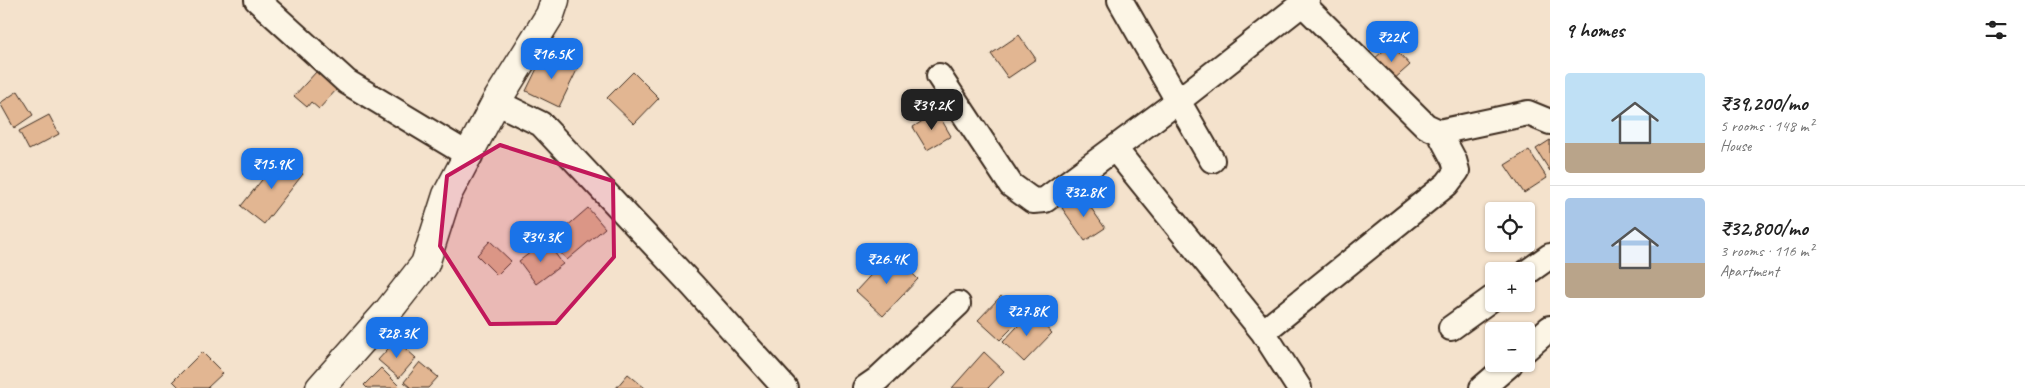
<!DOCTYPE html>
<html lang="en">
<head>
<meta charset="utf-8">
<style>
  body { margin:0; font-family:Caveat,sans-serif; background:#f2f2f2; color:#222; height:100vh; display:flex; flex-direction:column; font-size:19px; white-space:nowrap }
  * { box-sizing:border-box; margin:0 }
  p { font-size:16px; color:#767676 }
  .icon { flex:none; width:28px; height:28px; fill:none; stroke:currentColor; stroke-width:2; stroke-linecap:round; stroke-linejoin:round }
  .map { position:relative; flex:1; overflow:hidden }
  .panel { display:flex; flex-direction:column; background:#fff; width:475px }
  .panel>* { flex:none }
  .controls { position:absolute; left:1485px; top:202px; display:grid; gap:10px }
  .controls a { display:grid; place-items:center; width:50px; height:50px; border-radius:5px; background:#fff; box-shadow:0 1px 4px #0004; font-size:25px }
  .price { position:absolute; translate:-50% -42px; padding:0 11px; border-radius:10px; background:#1a73e8; color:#fff; font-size:16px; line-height:32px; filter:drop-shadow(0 1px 2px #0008) }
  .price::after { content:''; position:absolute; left:50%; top:30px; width:15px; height:11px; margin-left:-8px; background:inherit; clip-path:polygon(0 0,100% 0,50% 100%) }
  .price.active { background:#222; color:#fff }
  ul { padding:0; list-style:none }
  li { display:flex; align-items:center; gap:15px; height:125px; padding:0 15px }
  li+li { border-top:1px solid #e0e0e0 }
  li span { display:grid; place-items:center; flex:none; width:140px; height:100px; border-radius:5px; color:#555 }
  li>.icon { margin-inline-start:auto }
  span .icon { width:60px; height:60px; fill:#fffc; stroke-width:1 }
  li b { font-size:21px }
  h2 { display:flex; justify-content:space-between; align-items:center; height:60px; padding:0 15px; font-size:21px }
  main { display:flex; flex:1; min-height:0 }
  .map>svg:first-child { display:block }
  .building { fill:#e2b692; stroke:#3b2a1e }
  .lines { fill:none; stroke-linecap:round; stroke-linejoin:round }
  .minor-casing { stroke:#3b2a1e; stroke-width:28 }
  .tertiary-casing { stroke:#3b2a1e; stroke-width:31 }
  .minor { stroke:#fcf5e5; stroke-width:24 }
  .tertiary { stroke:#fcf5e5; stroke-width:28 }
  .marked { fill:#c2185b; fill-opacity:0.2; stroke:#c2185b; stroke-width:4; stroke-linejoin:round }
</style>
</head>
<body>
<main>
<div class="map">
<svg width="1550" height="388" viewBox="0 0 1550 388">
  <rect width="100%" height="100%" fill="#f4e2cc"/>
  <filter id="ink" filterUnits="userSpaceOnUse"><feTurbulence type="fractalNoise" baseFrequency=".02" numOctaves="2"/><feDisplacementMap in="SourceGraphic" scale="10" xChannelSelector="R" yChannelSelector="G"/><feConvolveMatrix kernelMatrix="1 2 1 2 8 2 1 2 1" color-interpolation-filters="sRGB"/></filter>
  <g filter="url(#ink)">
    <path class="building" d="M1019,35l17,24 -28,19 -17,-24z
      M1391,44l19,21 -18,16 -19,-21z
      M545,52l33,16 -19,39 -33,-16z
      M317,71l20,18 -18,20 -8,-7 -4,5 -13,-11z
      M633,72l26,26 -25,26 -27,-26z
      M18,91l15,24 -19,13 -14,-25z
      M937,112l14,24 -24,14 -14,-23z
      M49,115l10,19 -30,16 -10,-19z
      M1550,140v31l-14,-22z
      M1529,150l18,28 -23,15 -19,-28z
      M281,156l22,18 -39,50 -23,-18z
      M1082,195l23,33 -20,13 -23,-33z
      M588,208l17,20 -38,32 -17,-19z
      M490,241l21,20 -14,14 -20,-20z
      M546,241l17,23 -27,20 -17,-23z
      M891,253l27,26 -35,37 -27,-25z
      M1001,296l22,21 -23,23 -22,-20z
      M1030,313l22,20 -28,29 -21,-20z
      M396,340l20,18 -17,20 -21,-18z
      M202,352l21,21 -16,15h-27l-7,-7z
      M984,352l20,19 -16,17h-36z
      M420,362l18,15 -10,11h-17l-7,-6z
      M381,368l20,20h-34l-3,-3z
      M628,374l17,14h-29z"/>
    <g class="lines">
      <g class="minor-casing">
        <path id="minor" d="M257,0l90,82 123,74
          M1120,0l92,160
          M1302,0l6,9 118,117 13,6 89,-19 22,9
          M939,76l72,109 22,16 12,-1 133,-99 129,-101
          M496,102l45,22 152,162 92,102
          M1115,149l148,183 36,56
          M1526,273l24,-17
          M1451,328l43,-31
          M1263,332l184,-148 10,-13 -3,-11 -15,-28
          M1526,349l24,-21
          M865,388l13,-9 80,-75
          M1482,388l28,-24"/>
      </g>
      <g class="tertiary-casing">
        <path id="tertiary" d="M320,388l69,-78 36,-46 22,-69 49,-93 54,-87 5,-15"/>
      </g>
      <use href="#minor" class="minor"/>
      <use href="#tertiary" class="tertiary"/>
    </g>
  </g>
  <path class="marked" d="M500,145l113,36 1,76 -58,66 -66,1 -50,-78 7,-70z"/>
</svg>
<div class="controls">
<a><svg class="icon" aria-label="locate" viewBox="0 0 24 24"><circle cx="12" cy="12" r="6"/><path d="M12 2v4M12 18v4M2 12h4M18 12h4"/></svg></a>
<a>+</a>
<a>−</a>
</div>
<b class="price" style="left:1392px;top:63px">₹22K</b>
<b class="price" style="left:552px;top:80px">₹16.5K</b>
<b class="price active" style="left:932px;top:131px">₹39.2K</b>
<b class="price" style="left:272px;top:190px">₹15.9K</b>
<b class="price" style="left:1084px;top:218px">₹32.8K</b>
<b class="price" style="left:541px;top:263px">₹34.3K</b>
<b class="price" style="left:887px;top:285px">₹26.4K</b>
<b class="price" style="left:1027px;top:337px">₹27.8K</b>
<b class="price" style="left:397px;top:359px">₹28.3K</b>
</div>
<section class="panel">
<h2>9 homes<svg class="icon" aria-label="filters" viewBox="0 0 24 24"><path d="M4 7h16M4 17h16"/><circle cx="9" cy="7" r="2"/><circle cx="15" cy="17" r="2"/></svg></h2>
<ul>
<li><span style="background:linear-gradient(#bfe0f5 70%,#b9a48a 0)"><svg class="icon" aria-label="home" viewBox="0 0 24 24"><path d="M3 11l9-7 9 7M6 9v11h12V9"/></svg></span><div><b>₹39,200/mo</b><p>5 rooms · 148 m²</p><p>House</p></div></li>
<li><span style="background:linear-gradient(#a9c7e8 65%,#b9a48a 0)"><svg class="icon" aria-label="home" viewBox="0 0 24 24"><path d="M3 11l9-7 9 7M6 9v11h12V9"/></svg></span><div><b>₹32,800/mo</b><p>3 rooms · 116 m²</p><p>Apartment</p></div></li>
</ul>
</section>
</main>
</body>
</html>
